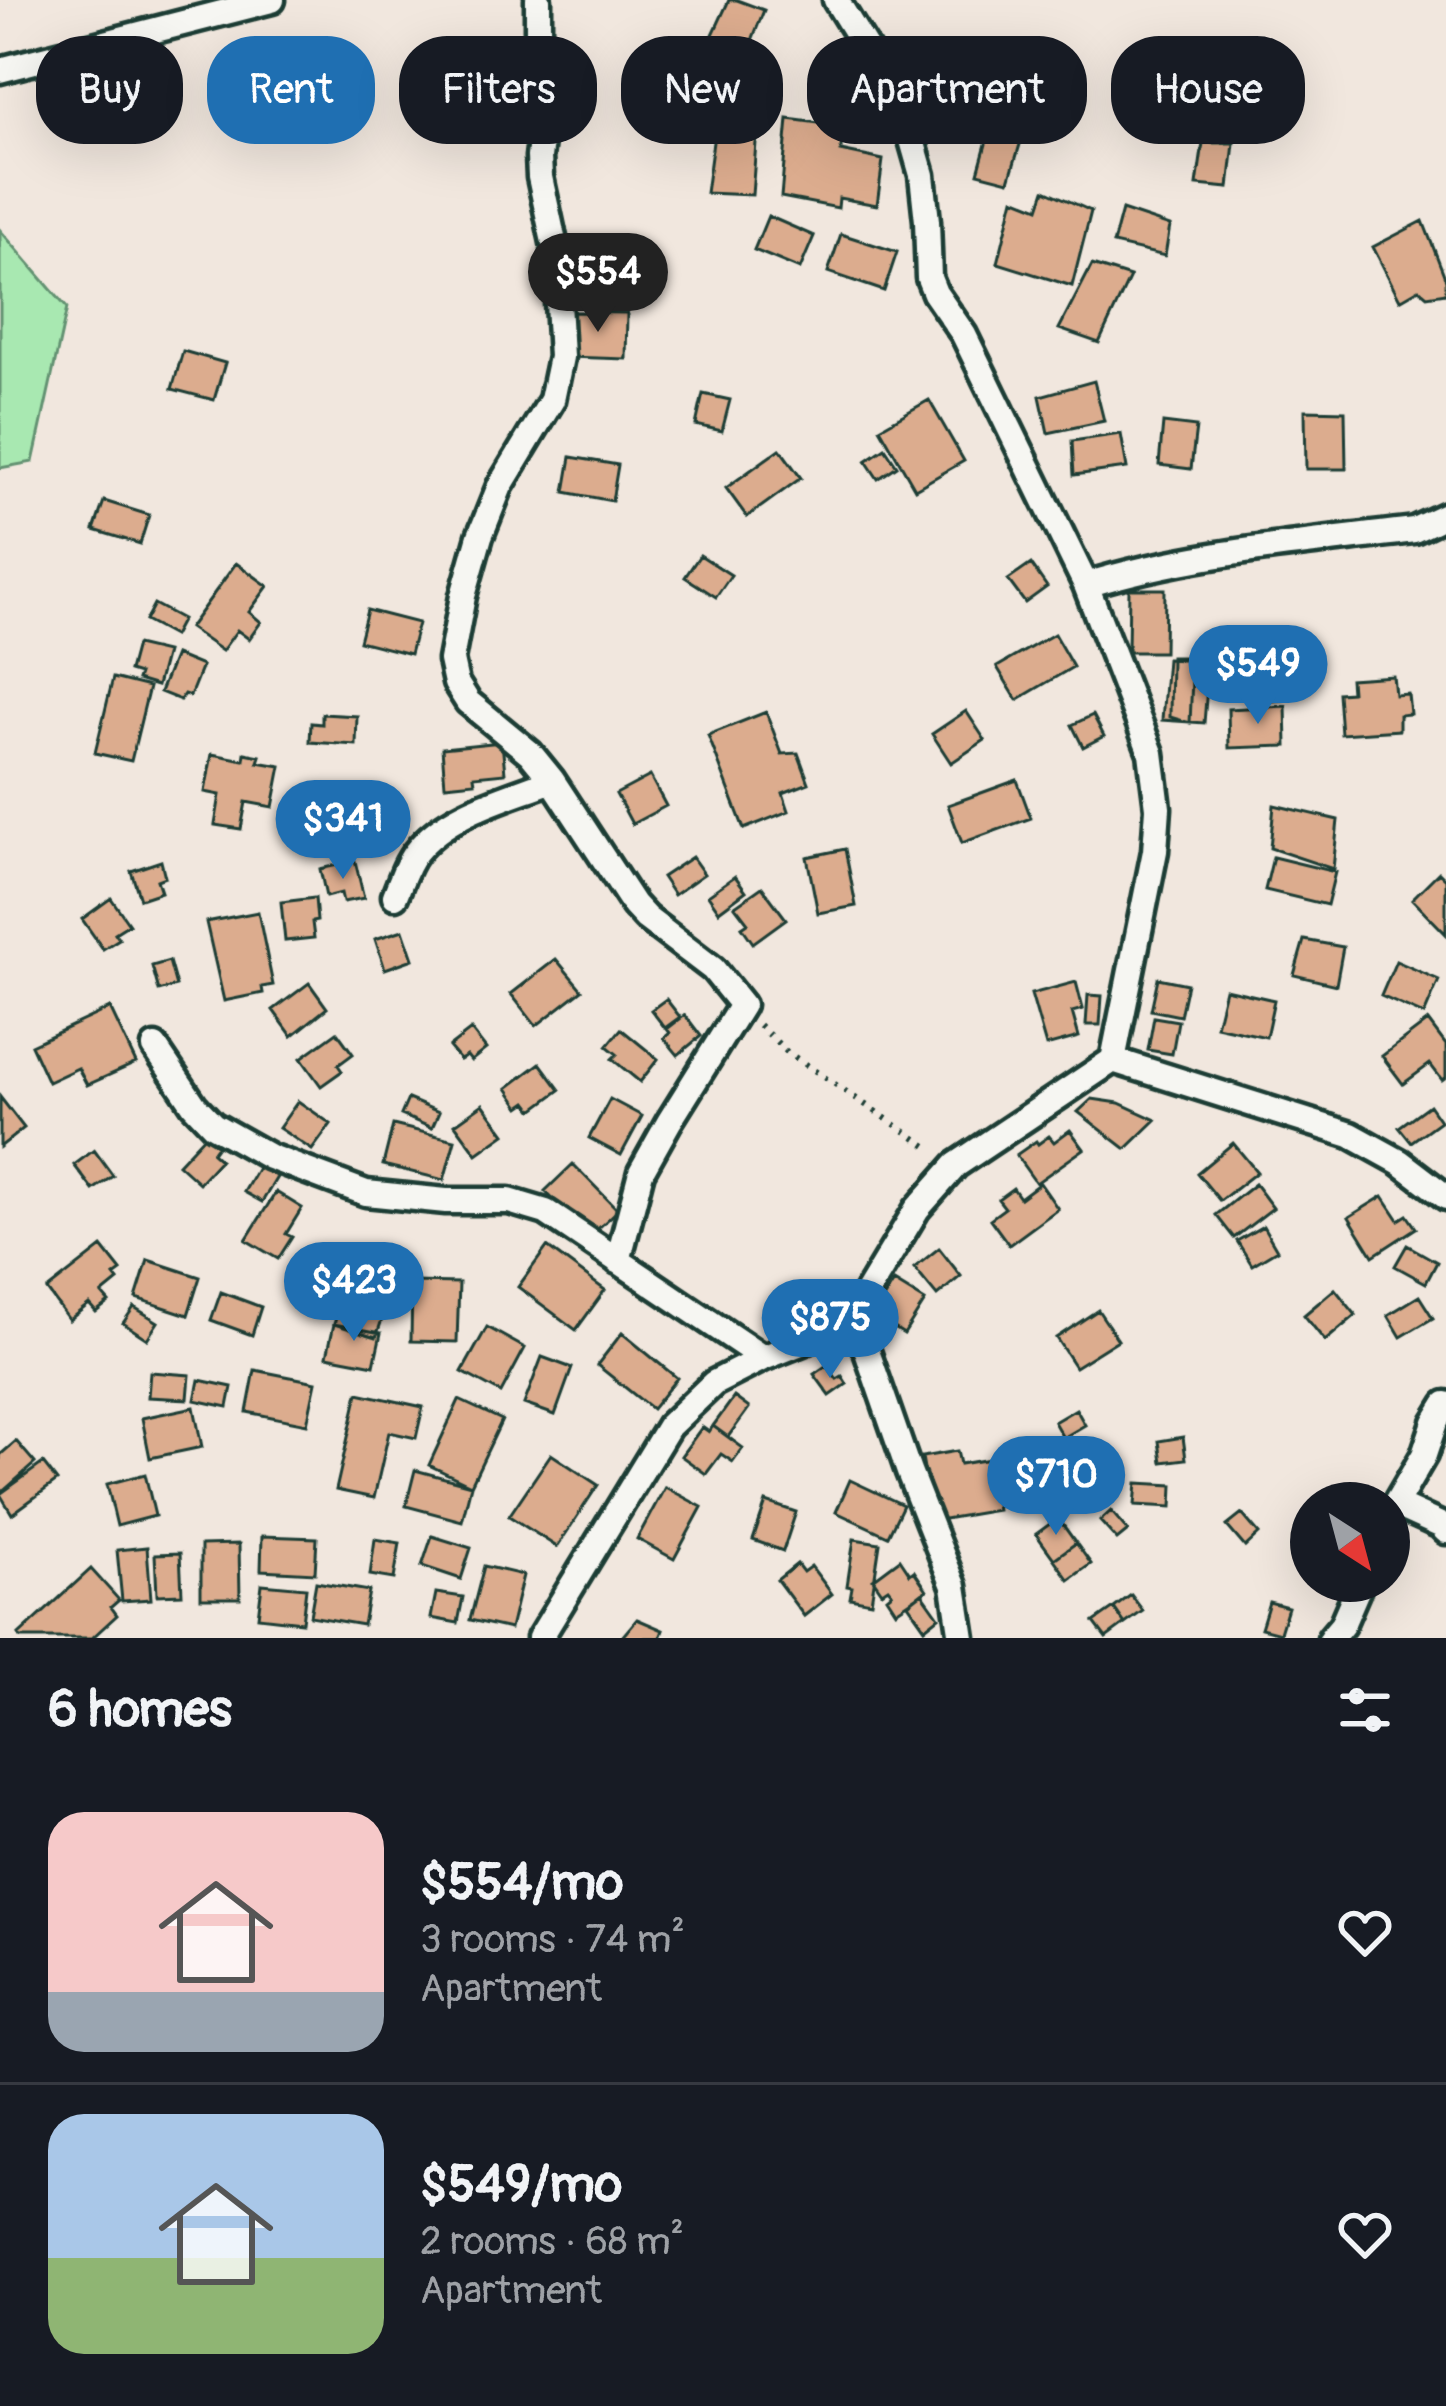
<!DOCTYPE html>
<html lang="en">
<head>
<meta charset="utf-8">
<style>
  body { margin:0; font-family:Pangolin,sans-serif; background:#242831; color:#f1f3f6; height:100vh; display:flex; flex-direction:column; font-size:45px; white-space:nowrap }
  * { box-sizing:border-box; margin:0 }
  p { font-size:39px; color:#9ea1a6 }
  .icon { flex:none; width:66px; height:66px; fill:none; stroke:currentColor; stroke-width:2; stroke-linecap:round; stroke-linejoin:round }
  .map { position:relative; height:1638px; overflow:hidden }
  .drawer { display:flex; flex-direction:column; background:#171b24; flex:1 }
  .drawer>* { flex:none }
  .top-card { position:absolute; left:36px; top:36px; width:1374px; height:108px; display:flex; gap:24px }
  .needle { width:78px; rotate:144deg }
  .fabs { position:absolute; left:1290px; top:1482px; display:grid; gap:24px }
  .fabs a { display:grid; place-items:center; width:120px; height:120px; border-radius:50%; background:#171b24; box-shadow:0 12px 48px #0002; font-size:60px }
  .price { position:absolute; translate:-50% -102px; padding:0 27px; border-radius:42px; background:#1f6fb2; color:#fff; font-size:39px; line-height:78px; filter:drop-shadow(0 3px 6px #0008) }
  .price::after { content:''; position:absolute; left:50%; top:72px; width:36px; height:27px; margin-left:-18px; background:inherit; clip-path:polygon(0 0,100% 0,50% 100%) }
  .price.current { background:#222; color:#fff }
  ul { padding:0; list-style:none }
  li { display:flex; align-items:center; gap:36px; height:300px; padding:0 48px }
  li+li { border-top:3px solid #363941 }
  li span { display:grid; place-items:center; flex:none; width:336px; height:240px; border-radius:36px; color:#555 }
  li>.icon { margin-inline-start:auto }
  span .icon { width:144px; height:144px; fill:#fffc; stroke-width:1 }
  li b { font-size:51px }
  h2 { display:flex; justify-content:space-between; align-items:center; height:144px; padding:0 48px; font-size:51px }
  .chip { padding:0 42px; border-radius:48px; background:#171b24; box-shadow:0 12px 48px #0002; font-size:42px; line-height:108px }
  .chip.current { background:#1f6fb2; color:#fff }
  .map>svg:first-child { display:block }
  .green { fill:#a8e8b1; stroke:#649272; stroke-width:3 }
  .building { fill:#dcac8e; stroke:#1f3d34; stroke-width:3 }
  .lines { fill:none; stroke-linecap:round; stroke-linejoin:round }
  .street-casing { stroke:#1f3d34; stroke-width:33 }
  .path { stroke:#1f3d34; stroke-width:6; stroke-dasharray:3 9; stroke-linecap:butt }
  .street { stroke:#f6f6f2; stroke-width:24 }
</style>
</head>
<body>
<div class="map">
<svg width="1446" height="1638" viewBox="0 0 1446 1638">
  <rect width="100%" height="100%" fill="#f1e7de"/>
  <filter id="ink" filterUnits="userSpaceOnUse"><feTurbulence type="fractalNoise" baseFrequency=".00833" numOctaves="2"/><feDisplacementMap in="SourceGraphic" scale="24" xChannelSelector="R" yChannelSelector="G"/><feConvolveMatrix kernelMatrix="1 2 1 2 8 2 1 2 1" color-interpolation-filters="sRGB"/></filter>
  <g filter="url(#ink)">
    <path class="green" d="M0,230l67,78 -34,154 -33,6z"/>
    <path class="building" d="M729,0h8l27,10 -21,53 -40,-7z
      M788,119l54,7 -1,25 42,9 -6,45 -38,-7 -1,10 -57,-11z
      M715,127l42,2 -5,66 -46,-2z
      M989,133l32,8 -12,40 -31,-8z
      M1203,143h31l-5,45 -32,-3z
      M1045,190l46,21 -19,75 -74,-23 16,-65 25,10z
      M1122,210l48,16 -5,30 -52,-12z
      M768,216l46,20 -14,33 -46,-19z
      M1423,221l23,59v13l-19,3 -8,-7 -19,11 -27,-53z
      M841,234l56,18 -13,39 -56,-19z
      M1092,265l38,12 -31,66 -40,-14z
      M569,312l58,1 -1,46 -58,-2z
      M183,351l42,12 -11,37 -42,-11z
      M1094,381l10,40 -56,12 -8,-37z
      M703,394l27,6 -8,31 -26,-6z
      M929,400l35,61 -49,28 -35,-61z
      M1305,410l40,1 1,58h-40z
      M1163,423l33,4 -5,42 -32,-4z
      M1121,434l6,34 -53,7 -2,-34z
      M885,448l12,18 -19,13 -12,-18z
      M780,449l21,29 -54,39 -21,-29z
      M571,457l47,8 -6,36 -47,-9z
      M104,501l45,14 -9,29 -46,-14z
      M700,555l31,20 -15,22 -31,-20z
      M236,563l32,23 -19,26 12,10 -12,17 -12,-9 -15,21 -33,-23z
      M1031,564l16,23 -22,16 -17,-23z
      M1129,589h36l-1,63h-36z
      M154,604l28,15 -9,17 -28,-15z
      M367,610l51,13 -8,31 -51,-13z
      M1054,634l19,33 -56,33 -20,-33z
      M136,645l30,7 -9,34 -20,-6 2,-6 -10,-3z
      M175,655l27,11 -12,30 -6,-2 -4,6 -20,-8z
      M1171,657h22l-3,66 -20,-6z
      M1167,659l42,3 -5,61 -42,-3z
      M1393,676l2,19 13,-1 2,20 -11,1v15l-58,4 -3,-41 13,-1 -1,-13z
      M113,678l36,9 -18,74 -36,-8z
      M1282,681l1,19 -25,2 -1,-19z
      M1286,706l1,40 -58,2 -1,-39z
      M966,711l19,29 -34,23 -19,-29z
      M766,712l16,42 16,-1 11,30 -26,10 6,18 -45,18 -36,-94z
      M322,714l35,2 -1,29 -46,-3 1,-19 11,1z
      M1093,715l11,21 -21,11 -11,-22z
      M502,742l3,31 -31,3 1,6 -30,3 -3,-37z
      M245,753l15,3 -2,6 23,4 -8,41 -27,-5 -5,27 -26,-4 5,-30 -15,-3 7,-38 32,6z
      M650,776l16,30 -34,18 -16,-30z
      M1017,780l14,38 -69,25 -14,-38z
      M1274,805l64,15 -5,49 -63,-21z
      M845,849l11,57 -38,7 -11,-56z
      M692,857l12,17 -30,21 -12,-18z
      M1273,857l62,15 -8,33 -62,-15z
      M161,861l4,16 -8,3 4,12 -21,7 -9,-28z
      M355,861l9,37 -21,4 -2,-9 -15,4 -6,-28z
      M1439,872l7,7v55l-34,-35z
      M735,876l11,15 -27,20 -11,-16z
      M762,887l24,32 -33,24 -11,-16 6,-4 -13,-17z
      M111,898l18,26 -14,9 4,6 -16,10 -21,-30z
      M315,898l2,23 -5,1 2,16 -29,3 -4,-39z
      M258,912l15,73 -11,2 1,6 -39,8 -18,-79z
      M403,930l10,29 -28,10 -10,-30z
      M1304,940l39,7 -7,38 -42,-10z
      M556,959l26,31 -46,36 -25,-32z
      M169,961l7,25 -17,5 -7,-25z
      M1396,961l43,19 -15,35 -43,-19z
      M1158,978l29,6 -7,32 -29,-6z
      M1076,982l7,27 -11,3 7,25 -33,9 -15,-52z
      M309,983l18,25 -35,28 -19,-26z
      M1225,989l49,11 -8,37 -50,-11z
      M1088,995l14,1 -2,29h-14z
      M666,999l14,18 -15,11 -14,-18z
      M110,1008l26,55 -49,22 -9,-17 -30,14 -17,-37z
      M685,1015l16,21 -23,19 -14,-17 6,-5 -3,-4z
      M1154,1017l24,4 -6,33 -24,-4z
      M1428,1021l18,24v32l-4,3 -12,-16 -27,20 -21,-28z
      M621,1029l37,30 -18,23 -28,-23 5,-5 -10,-8z
      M471,1030l15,19 -15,12 -4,-5 -7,4 -11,-13z
      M337,1032l16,22 -15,11 4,6 -21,15 -20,-28z
      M540,1063l20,27 -27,20 -6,-8 -7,5 -13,-19z
      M0,1097l24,31 -24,19z
      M408,1099l31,13 -7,16 -31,-13z
      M610,1099l32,17 -21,39 -32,-17z
      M1092,1099l27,4 37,17 -30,29 -48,-37z
      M298,1101l33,23 -19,26 -33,-22z
      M483,1104l22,30 -28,20 -22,-30z
      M1429,1105l11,16 -29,21 -12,-15z
      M393,1125l62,15 -11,40 -61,-15z
      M1070,1130l14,19 -48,34 -20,-28 20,-14 2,3 11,-8 5,6z
      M205,1135l12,11 -5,7 8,7 -21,23 -21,-19z
      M1233,1143l24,29 -37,29 -23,-28z
      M94,1150l19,26 -20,14 -19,-25z
      M573,1164l45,46 -29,27 -44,-46z
      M259,1166l18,11 -15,25 -18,-10z
      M1040,1183l18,26 -49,36 -19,-26 15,-11 -7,-9 15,-11 7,10z
      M1255,1184l18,24 -39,30 -18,-23z
      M276,1192l26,16 -16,26 6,3 -14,22 -32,-19z
      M1383,1196l16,24 8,-5 9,13 -43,28 -24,-39z
      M1263,1226l14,24 -25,15 -15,-24z
      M1407,1245l30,17 -11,21 -31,-17z
      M102,1247l19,24 -7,5 4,5 -16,13 7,8 -13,10 -7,-8 -20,16 -22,-30z
      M547,1247l58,43 -29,40 -58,-43z
      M939,1248l22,28 -24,20 -23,-28z
      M148,1260l52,17 -12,38 -52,-17z
      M412,1282l47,1 -2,59 -46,-1z
      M894,1282l31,19 -21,33 -31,-19z
      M1335,1289l21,26 -31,26 -21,-26z
      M221,1292l40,15 -9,28 -41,-15z
      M344,1294l42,14 -10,29 -42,-13z
      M1419,1296l14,22 -32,19 -13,-22z
      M134,1307l24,15 -11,17 -24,-16z
      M1098,1310l20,30 -43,27 -19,-29z
      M334,1324l47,9 -7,32 -47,-9z
      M487,1327l38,21 -24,45 -39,-21z
      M622,1333l55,45 -25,31 -55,-44z
      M542,1357l30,11 -17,47 -31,-11z
      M827,1365l10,14 5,-3 5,8 -17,12 -16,-22z
      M255,1370l61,12 -9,42 -60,-12z
      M150,1372l40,3 -2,24 -40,-2z
      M199,1380l33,7 -4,20 -33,-7z
      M358,1393l65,14 -7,31 -27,-6 -15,66 -38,-8z
      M734,1397l15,11 -21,29 -15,-11z
      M459,1400l43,20 -31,65 -42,-20z
      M194,1407l8,40 -52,11 -8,-40z
      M1076,1409l9,16 -22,13 -9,-16z
      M713,1426l30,22 -10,14 -12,-8 -15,20 -25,-18 21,-29 7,5z
      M1183,1437l3,22 -24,3 -3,-21z
      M16,1441l19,22 -35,31v-39z
      M957,1451l3,13 30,-5 7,51 -64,11 -11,-64z
      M551,1454l47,31 -41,62 -48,-31z
      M43,1463l14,18 -45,33 -12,-20z
      M1018,1467l2,37 -21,1 -2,-37z
      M415,1470l56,15 -9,36 -56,-15z
      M145,1474l10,42 -38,10 -10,-42z
      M850,1480l53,25 -15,31 -52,-24z
      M1137,1483l36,2 -1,22 -37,-2z
      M665,1487l37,20 -28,52 -37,-20z
      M766,1502l30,10 -13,39 -30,-11z
      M1111,1511l17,20 -11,9 -17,-19z
      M1242,1514l17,20 -14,13 -18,-21z
      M1058,1518l18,25 -22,16 -18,-25z
      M262,1536l55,2 -2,35 -54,-3z
      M432,1536l39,12 -10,31 -39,-13z
      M375,1539l25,4 -6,36 -24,-4z
      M854,1539l26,4 -9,59 -21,-4 2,-11 -5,-1z
      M1076,1543l15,21 -22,16 -15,-21z
      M239,1544l1,54h-39v-53z
      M147,1547l4,52 -29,2 -5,-51z
      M180,1553l2,41 -25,1 -2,-41z
      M900,1559l10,15 4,-3 13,19 -31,21 -9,-14 5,-4 -4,-5 -6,4 -9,-13z
      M797,1564l6,8 8,-6 21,28 -28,22 -27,-36z
      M484,1566l39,9 -13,54 -40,-9z
      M91,1569l28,31 -8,7 6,8 -25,23h-71l-2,-3z
      M316,1582l53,9 -6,34 -53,-9z
      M262,1584l44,4 -4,34 -44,-5z
      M436,1593l27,4 -5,26 -27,-5z
      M922,1593l17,24 -14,11 -17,-24z
      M1131,1595l12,16 -18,13 -11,-16z
      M1269,1602l19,5 -8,26 -19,-5z
      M1114,1608l11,16 -19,14 -12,-16z
      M637,1619l26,11 -3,8h-39z"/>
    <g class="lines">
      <g class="street-casing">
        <path id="street" d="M538,0v30l11,46 -10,81 1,20 15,70 6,110 -9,43 -52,86 -20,50 -17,60 -12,64 5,23 12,19 62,51 22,27
          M836,0l55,89 17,37 14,49 5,46 2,57 6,15 29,42 122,250 65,168 7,55 -3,43 -42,209
          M0,70l272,-70
          M1086,585c106,-33 218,-41 328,-55l32,-15
          M395,896c6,-14 11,-32 21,-44 31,-40 91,-54 136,-72l82,125 12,13 67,51 29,36 -73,117 -28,50 -23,89
          M155,1047l39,58 19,20 57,32 96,36 80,8h63l37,11 217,146
          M854,1314l55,158 45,114 8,52
          M1396,1505l44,20 6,6
          M1389,1515l35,-60 11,-33 11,-18
          M540,1638l129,-212 45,-43 49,-25 70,-28 21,-16 63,-105 39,-44 157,-105 238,75 49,27 46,35
          M1331,1638l11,-13 19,-44"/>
      </g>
      <path class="path" d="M759,1025l28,27 146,98"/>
      <use href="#street" class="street"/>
    </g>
  </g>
</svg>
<div class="fabs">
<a><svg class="needle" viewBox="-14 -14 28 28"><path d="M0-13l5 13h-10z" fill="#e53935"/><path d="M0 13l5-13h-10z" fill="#9ea1a6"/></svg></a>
</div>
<b class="price current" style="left:598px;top:335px">$554</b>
<b class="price" style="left:1258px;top:727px">$549</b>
<b class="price" style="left:343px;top:882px">$341</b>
<b class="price" style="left:354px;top:1344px">$423</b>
<b class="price" style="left:830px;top:1381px">$875</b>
<b class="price" style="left:1056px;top:1538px">$710</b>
<div class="top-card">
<a class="chip">Buy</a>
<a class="chip current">Rent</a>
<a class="chip">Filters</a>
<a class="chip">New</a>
<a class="chip">Apartment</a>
<a class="chip">House</a>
</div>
</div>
<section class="drawer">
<h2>6 homes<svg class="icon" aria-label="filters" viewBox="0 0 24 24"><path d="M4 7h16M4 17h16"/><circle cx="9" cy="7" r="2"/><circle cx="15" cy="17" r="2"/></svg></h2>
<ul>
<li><span style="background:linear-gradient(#f6c9c9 75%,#9aa5b1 0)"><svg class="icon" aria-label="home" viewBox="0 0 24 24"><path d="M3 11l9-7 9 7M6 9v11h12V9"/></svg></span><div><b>$554/mo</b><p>3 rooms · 74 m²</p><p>Apartment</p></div><svg class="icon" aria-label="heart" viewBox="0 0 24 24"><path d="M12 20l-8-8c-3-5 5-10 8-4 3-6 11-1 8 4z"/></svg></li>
<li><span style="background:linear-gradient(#a9c7e8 60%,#8fb573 0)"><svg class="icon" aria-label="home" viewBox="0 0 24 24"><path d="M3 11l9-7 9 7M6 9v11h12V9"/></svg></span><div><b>$549/mo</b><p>2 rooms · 68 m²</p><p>Apartment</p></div><svg class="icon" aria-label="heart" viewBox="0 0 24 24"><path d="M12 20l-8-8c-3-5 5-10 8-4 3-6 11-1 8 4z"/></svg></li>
</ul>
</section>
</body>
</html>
